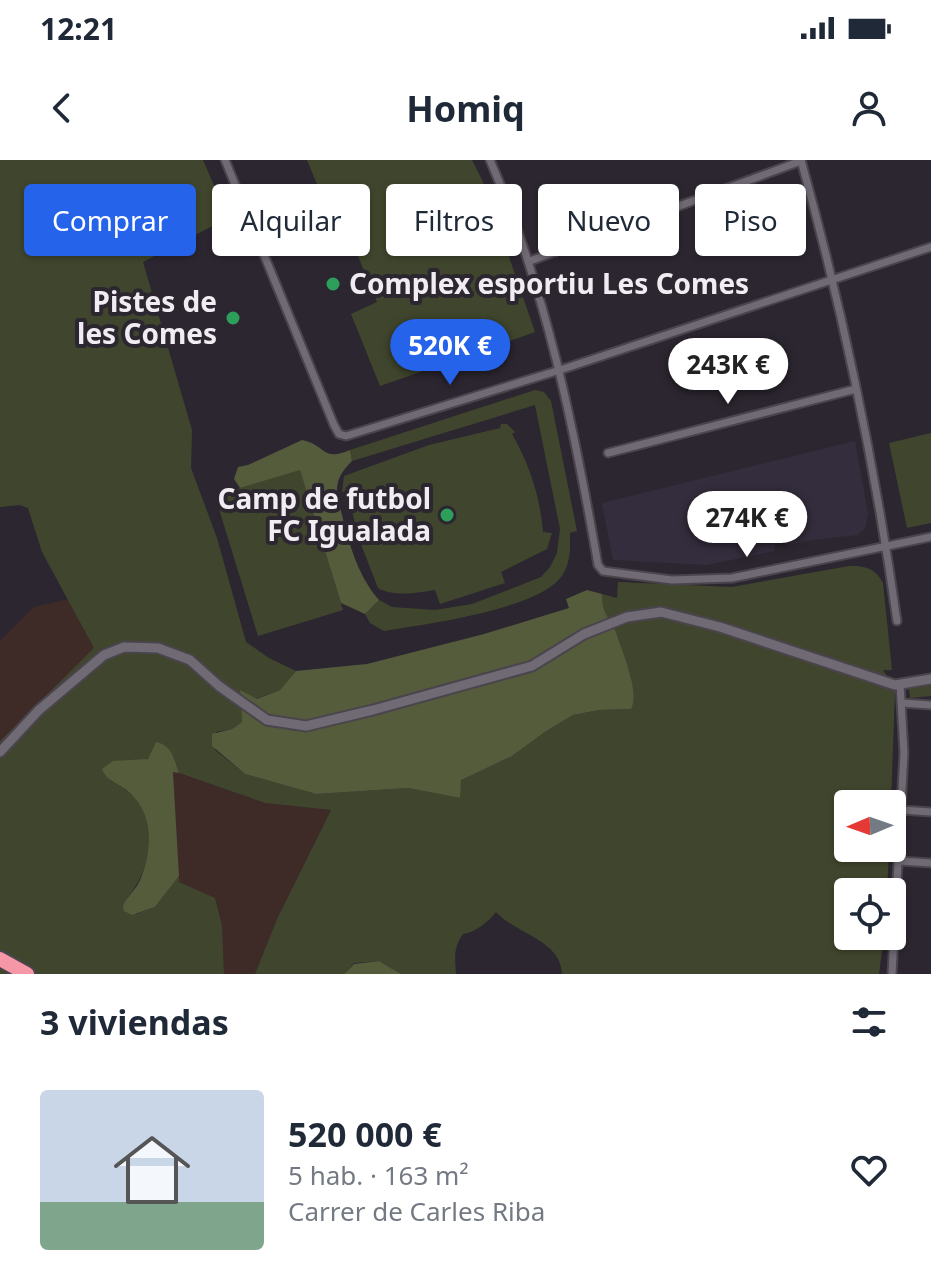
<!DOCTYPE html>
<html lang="es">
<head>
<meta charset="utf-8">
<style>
  body { margin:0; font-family:"Noto Sans",sans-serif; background:#f6f6f7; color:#1f2937; height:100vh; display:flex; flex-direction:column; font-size:30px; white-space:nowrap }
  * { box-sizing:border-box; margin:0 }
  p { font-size:26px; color:#747a83 }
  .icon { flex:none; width:44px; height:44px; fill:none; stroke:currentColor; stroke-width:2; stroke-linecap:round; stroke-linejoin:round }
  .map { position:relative; height:814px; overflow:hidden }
  .sheet { display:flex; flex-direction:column; background:#fff; flex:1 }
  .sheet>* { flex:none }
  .guide { position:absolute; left:24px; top:24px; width:884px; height:72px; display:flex; gap:16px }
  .needle { width:52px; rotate:268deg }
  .tools { position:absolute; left:834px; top:630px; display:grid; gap:16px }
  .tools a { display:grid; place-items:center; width:72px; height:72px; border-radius:8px; background:#fff; box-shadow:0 2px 6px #0004; font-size:40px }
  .price { position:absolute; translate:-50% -68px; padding:0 18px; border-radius:28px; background:#fff; color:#222; font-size:26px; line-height:52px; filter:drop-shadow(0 2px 4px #0008) }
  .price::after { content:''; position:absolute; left:50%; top:48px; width:24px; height:18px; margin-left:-12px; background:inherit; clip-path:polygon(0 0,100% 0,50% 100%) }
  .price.active { background:#2563eb; color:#fff }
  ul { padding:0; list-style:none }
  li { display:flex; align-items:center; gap:24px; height:200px; padding:0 40px }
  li+li { border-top:2px solid #e0e1e3 }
  li span { display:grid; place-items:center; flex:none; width:224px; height:160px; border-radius:8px; color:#555 }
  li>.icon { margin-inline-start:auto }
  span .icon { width:96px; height:96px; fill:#fffc; stroke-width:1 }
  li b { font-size:34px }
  h2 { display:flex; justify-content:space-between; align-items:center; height:96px; padding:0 40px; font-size:34px }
  .chip { padding:0 28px; border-radius:8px; background:#fff; box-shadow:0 2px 6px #0004; font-size:28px; line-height:72px }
  .chip.active { background:#2563eb; color:#fff }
  .status { display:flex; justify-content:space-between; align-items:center; height:56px; padding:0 40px; background:#fff; direction:ltr }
  .status svg { height:22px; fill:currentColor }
  header { display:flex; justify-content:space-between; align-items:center; height:104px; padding:0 40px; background:#fff; font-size:36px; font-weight:700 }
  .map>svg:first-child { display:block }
  .industrial { fill:#3e2b27 }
  .education { fill:#342d3d }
  .green { fill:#40462d }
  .forest { fill:#555c3c }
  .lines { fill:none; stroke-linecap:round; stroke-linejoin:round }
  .minor-casing { stroke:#4a444c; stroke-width:11 }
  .tertiary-casing { stroke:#4a444c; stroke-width:13 }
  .motorway-casing { stroke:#4a444c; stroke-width:18 }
  .minor { stroke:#706a75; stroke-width:7 }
  .tertiary { stroke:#706a75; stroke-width:9 }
  .motorway { stroke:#f597a6; stroke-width:14 }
  .leisure-dot { fill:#2e9e5b; stroke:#2c2630; stroke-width:3 }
  .labels { text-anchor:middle; stroke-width:8; stroke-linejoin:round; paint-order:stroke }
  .poi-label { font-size:28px; font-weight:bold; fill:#f0ecf2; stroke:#2c2630; text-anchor:end }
</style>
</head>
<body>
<div class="status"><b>12:21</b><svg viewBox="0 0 49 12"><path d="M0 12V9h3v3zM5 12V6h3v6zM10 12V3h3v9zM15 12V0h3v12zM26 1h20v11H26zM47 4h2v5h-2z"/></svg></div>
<header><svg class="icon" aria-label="back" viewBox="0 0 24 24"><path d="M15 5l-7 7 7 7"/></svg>Homiq<svg class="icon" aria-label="person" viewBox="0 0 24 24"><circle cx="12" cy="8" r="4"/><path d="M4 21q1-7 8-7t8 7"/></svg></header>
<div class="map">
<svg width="931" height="814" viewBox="0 0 931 814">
  <rect width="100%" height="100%" fill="#2c2630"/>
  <path class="industrial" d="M69,439l26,49 -95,93v-100l34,-34z
    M173,611l92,32 66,7 -54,109 -22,55h-31l-2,-48 -43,-44z"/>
  <path class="education" d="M855,281l13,73 -3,14 -7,7 -46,5 -25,6 -3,-10 -9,2v13l-68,14 -94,-5 -11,-57z"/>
  <path class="green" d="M0,0h203l25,58 -85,44 49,168 -1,38 26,70 29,104 23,16 27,13 -16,19 -24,9 -15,-8 1,31 -10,7 -16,3 -1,18 30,24 71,20 92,-6 52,10v-18l52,-24 33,-24 28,-17 26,-5 32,-1v-32l-14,-42 -16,-27 1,-14 15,4 1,-16 114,5 117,-21c17,0 26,2 34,17l9,87h-9l12,19 -4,115h-43v44h41l-2,44h-39v44h36l-5,38h-317c-1,-34 -46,-40 -66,-62 -8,10 -20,20 -33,22 -10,14 -8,24 -7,40h-55l-22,-13 -25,2 -10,11h-89l22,-55 54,-109 -66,-7 -86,-30 -5,-15 -20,-12 -3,10 -7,5h-31l-2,20c13,7 25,15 33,28 15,26 1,69 -17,89l9,16 19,-7 24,-31v6l36,16 7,28 2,48h-224v-233l94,-93 -52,-96 -14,-44 -8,-3 -20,2z
    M307,0h165l11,22 52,150 -155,54 -29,-72 26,-12 -34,-82 -10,3z
    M535,230l9,2 7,9 26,130 -7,2c0,15 1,28 -7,41 -21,36 -140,50 -179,57l-14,-8 -5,-9 14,-14 13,7 43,3 37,-6 69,-27 9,-10 7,-14 3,-24 -25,-124 -183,56 -2,-11z
    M501,264h6l8,8 -3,2c18,31 28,63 31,98l9,1 -5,16 -46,23 4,11 -65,21 -5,-14c-17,3 -42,7 -57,-2l-21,-54 -9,-43 -6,1 2,-16 85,-31 71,-17z
    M931,273v90l-24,5 -18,-85z
    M300,309l43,141 -85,26 -43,-140z
    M931,524v12l-21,2 -1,-11z"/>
  <path class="forest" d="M302,280c25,5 19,22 48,10l2,11c-11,11 -16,19 -15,35 10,36 16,74 42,104l-14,14 -24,-11 -41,-133 -60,18 -6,-9 4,-12 10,-2z
    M587,430l15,4c-1,21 9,24 15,41 6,19 23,57 14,74l-32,1 -26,5 -28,17 -33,24 -51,24 -1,18 -52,-10 -92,6 -71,-20 -33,-28v-12l20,-5 10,-7 -2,-32 17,9 23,-9 16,-19 71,-7 117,-30 85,-26 -3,-9z
    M156,582c16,3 18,17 23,31l-6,-1 6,104 -24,31 -23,8 -8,-4 -1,-5c4,-10 13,-16 17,-26 12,-29 15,-64 -10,-87 -9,-9 -22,-10 -28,-24l11,-8 35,-2z
    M379,801l22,13h-57l10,-10z"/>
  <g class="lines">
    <g class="minor-casing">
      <path id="minor" d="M225,0l109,265 5,9 7,2 214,-66 371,-123
        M490,0c56,129 84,267 108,405l5,6 69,9 60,-2 199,-41
        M801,0c42,151 74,306 96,461
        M530,101l271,-100
        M608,293l248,-64
        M902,543l29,2
        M902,650l29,2
        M899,701l32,2
        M892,814l12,-221 -4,-69"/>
    </g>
    <g class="tertiary-casing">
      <path id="tertiary" d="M0,592l39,-42 65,-55 20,-8 34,1 32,12 29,26 48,34 39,6 67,-16 159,-44 52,-32 43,-17 34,-5 59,15 175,58 36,-6"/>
    </g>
    <g class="motorway-casing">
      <path id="motorway" d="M0,799l27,15"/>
    </g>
    <use href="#minor" class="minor"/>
    <use href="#tertiary" class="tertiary"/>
    <use href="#motorway" class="motorway"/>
  </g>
  <g class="leisure-dot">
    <circle cx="333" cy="124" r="8"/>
    <circle cx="233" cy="158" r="8"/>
    <circle cx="447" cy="355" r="8"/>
  </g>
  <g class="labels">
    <g class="poi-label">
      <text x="349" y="134" text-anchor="start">Complex esportiu Les Comes</text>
      <text x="217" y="152">Pistes de<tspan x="217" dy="32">les Comes</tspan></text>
      <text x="431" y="349">Camp de futbol<tspan x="431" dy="32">FC Igualada</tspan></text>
    </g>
  </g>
</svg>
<div class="tools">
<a><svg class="needle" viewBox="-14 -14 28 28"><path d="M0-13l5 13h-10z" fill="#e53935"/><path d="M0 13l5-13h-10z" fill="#747a83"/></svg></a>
<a><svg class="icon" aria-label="locate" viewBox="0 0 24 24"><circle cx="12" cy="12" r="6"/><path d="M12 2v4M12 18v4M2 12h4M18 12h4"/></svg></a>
</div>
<b class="price active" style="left:450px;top:227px">520K €</b>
<b class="price" style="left:728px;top:246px">243K €</b>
<b class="price" style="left:747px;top:399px">274K €</b>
<div class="guide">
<a class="chip active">Comprar</a>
<a class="chip">Alquilar</a>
<a class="chip">Filtros</a>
<a class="chip">Nuevo</a>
<a class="chip">Piso</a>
</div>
</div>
<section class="sheet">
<h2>3 viviendas<svg class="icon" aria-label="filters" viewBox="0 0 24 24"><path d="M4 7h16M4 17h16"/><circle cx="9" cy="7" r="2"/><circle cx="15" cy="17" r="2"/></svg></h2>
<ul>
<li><span style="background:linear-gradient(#c9d6e8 70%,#7fa58c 0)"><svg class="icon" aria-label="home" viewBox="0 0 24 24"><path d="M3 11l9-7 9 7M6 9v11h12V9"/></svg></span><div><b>520 000 €</b><p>5 hab. · 163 m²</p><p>Carrer de Carles Riba</p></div><svg class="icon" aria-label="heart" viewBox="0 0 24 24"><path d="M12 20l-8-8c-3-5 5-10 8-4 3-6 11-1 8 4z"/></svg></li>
</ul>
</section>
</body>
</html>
